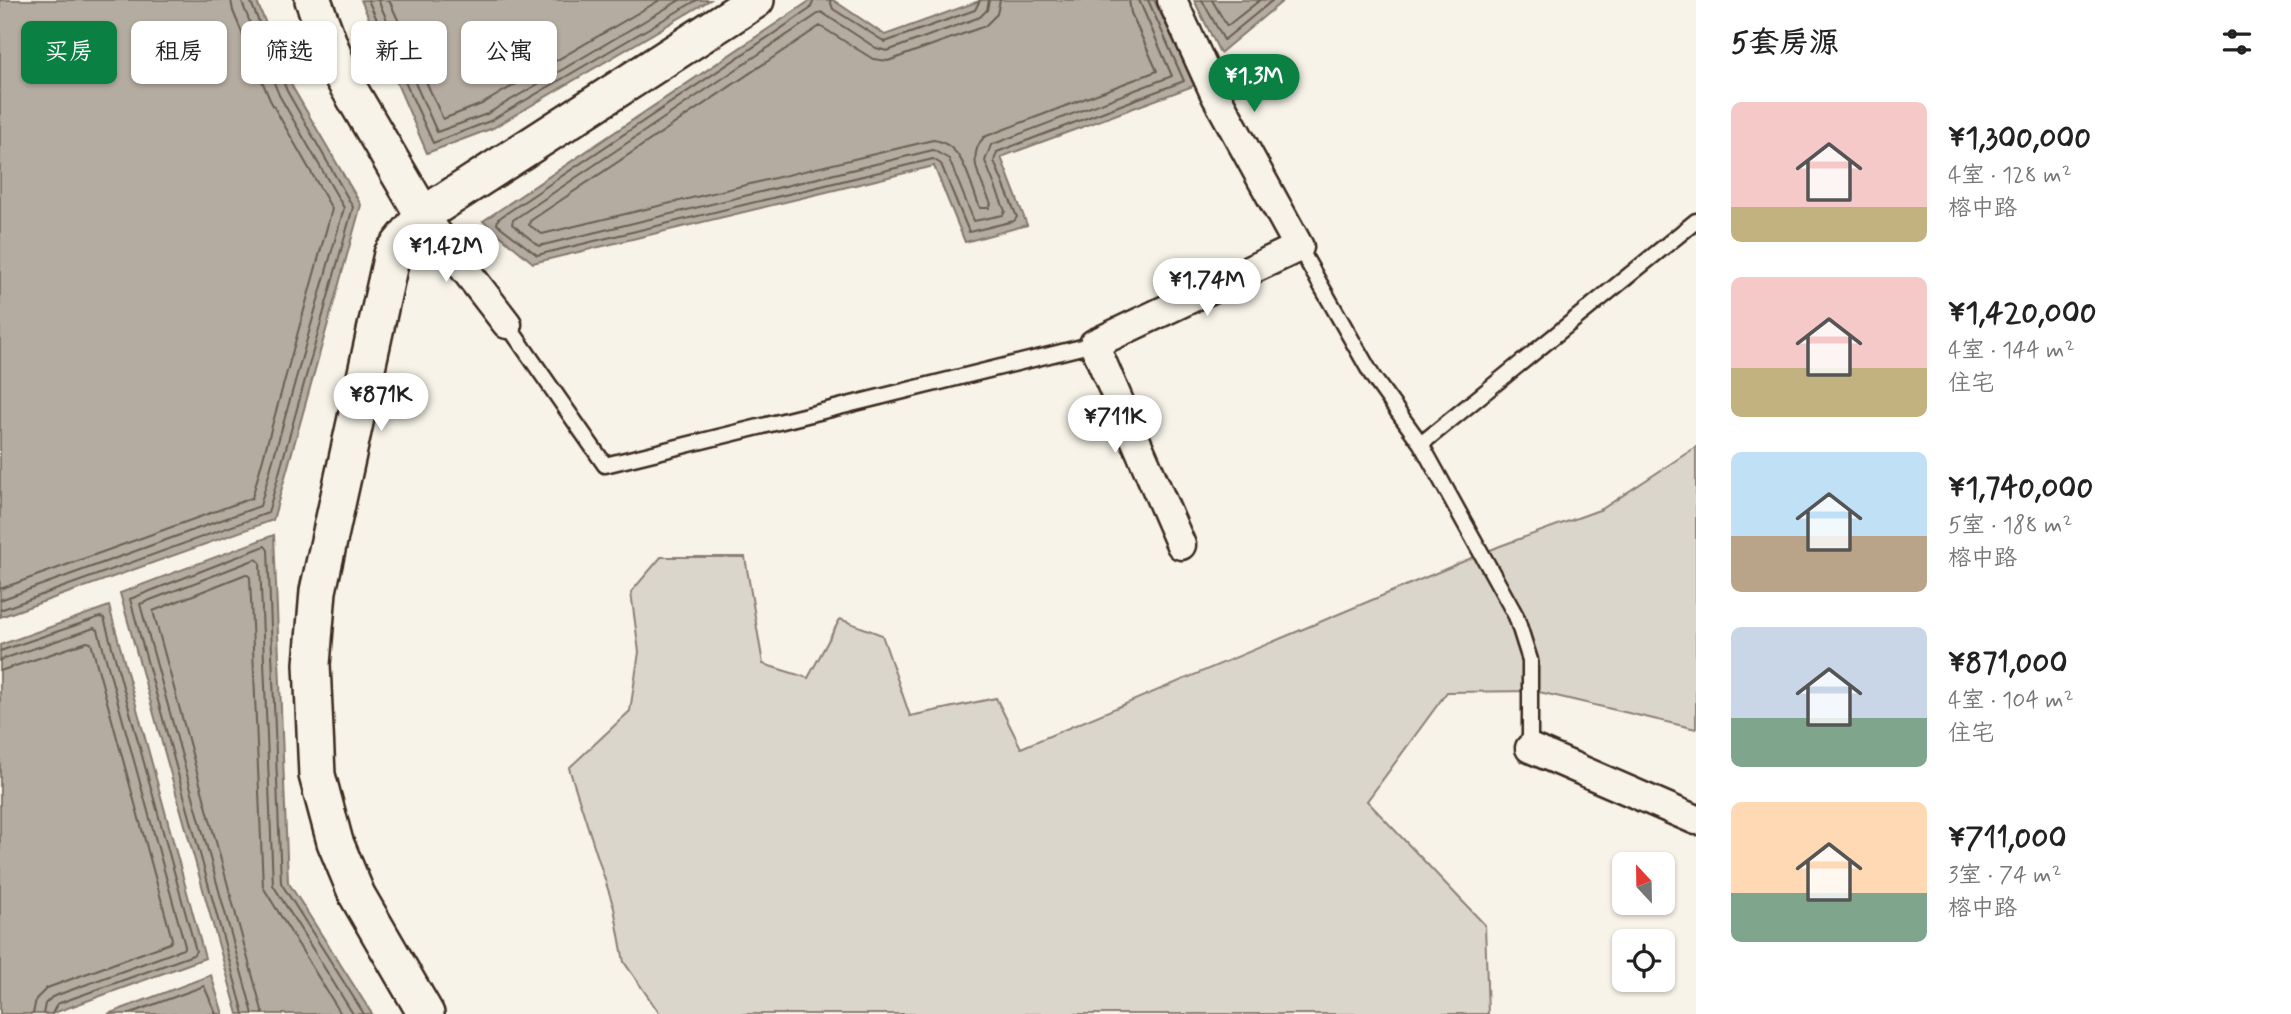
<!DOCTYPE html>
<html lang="zh">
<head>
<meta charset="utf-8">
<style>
  body { margin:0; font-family:Mynerve,"LXGW WenKai TC",sans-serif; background:#f6f6f6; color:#222; height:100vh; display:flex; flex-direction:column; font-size:26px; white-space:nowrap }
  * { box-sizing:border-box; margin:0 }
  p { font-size:23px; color:#767676 }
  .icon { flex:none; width:38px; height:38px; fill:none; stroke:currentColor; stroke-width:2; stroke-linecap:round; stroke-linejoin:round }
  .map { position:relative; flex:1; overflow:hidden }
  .side { display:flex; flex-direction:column; background:#fff; width:595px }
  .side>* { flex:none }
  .hud { position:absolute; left:21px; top:21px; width:665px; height:63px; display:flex; gap:14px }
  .needle { width:46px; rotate:338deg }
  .fabs { position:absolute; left:1612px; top:852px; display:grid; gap:14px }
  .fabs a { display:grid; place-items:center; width:63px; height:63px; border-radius:10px; background:#fff; box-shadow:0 2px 5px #0004; font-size:35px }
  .price { position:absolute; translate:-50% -60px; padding:0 16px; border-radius:24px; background:#fff; color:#222; font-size:23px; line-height:46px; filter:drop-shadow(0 2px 4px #0008) }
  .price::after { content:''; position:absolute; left:50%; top:42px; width:21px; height:16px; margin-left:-10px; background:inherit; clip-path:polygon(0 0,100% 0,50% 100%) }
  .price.current { background:#0b8043; color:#fff }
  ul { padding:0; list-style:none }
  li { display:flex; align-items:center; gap:21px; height:175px; padding:0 35px }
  li span { display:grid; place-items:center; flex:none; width:196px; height:140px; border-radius:10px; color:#555 }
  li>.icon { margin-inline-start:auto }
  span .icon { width:84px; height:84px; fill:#fffc; stroke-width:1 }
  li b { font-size:30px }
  h2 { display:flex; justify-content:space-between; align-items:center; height:84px; padding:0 35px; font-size:30px }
  .tag { padding:0 24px; border-radius:10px; background:#fff; box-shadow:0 2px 5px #0004; font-size:24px; line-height:63px }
  .tag.current { background:#0b8043; color:#fff }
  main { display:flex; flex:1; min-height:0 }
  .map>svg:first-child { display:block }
  .green { fill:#dbd6cb; stroke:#8b8074; stroke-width:2 }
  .water { fill:#b4aca0; stroke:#84786c; stroke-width:2 }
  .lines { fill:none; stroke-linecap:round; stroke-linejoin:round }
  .shore { stroke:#6b5e52; stroke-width:2 }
  .service-casing { stroke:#3b2a1e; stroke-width:19 }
  .minor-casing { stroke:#3b2a1e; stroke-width:33 }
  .tertiary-casing { stroke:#3b2a1e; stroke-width:40 }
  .service { stroke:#f7f3e8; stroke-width:14 }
  .minor { stroke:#f7f3e8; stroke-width:28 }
  .tertiary { stroke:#f7f3e8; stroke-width:35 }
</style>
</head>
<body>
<main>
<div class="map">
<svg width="1696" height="1014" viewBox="0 0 1696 1014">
  <rect width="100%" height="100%" fill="#f7f3e8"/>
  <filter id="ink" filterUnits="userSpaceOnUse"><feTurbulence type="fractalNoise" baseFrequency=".0143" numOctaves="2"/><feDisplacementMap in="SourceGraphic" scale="14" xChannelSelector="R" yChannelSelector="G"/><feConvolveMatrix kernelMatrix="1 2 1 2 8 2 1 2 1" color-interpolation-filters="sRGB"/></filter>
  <g filter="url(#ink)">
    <path class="green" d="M1696,447v282l-161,-38 -88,1 -80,109 118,124 3,89h-828l-36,-52 -10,-54 -45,-140 61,-57 9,-59 -8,-60 30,-35h84l18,107 45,14 32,-59 42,16 28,81 86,-18 25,50 479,-202 102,-37z"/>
    <path class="water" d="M0,0h256l37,88 68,117 -88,315 -273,97z
      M361,0h349l-217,128 -66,25z
      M811,0h22l52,35 97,-35h172l42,85 -195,72 26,68 -62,17 -31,-76 -401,97 -50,-42z
      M1194,0h90l-64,53z
      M274,535l14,347 84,132h-134l-118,-421z
      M109,606l96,352 -154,56h-51v-369z
      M211,975l12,39h-115z"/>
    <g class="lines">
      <path class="shore" d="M368,0l65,143 57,-22 207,-121
        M378,0l59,132 50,-18 193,-114
        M389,0l54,119 39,-15 178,-104
        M814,0l-4,9 -312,210 -1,5 40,31 396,-96 8,5 28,68 45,-11 3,-4 -23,-56 3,-9 187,-71 -36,-81
        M830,0l3,9 52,33 90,-32 5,-10
        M989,0l-2,10 -7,7 -93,34 -11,-3 -55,-36 -308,208 -1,4 27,22 394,-96 16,9 25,62 29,-6 2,-4 -20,-50 6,-16 181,-69 -33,-76
        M1000,0l-3,14 -12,12 -97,35 -15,-2 -53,-33 -290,195 -1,4 13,9 391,-94c31,3 37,44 47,68h9l2,-4c-9,-22 -26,-46 -7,-67l173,-66 -26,-58 -2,-13
        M1202,0l22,40 49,-40
        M1212,0l15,26 33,-26
        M0,589l252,-91 80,-289 -62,-109 -37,-89 -2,-11
        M0,600l260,-94 84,-298 -65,-113 -38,-95
        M0,610l268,-97 85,-306 -66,-116 -37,-91
        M0,651l100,-34 4,1 92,333 -3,4 -136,49 -5,10
        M0,660l94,-32 4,2 87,316 -2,3 -131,48 -7,7 -2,10
        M0,671l87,-29 4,1 81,296 -2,4 -123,45 -11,11 -3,15
        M128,1014l76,-28 12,28
        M244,1014l-114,-415 135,-53 3,4 13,333 83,131
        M253,1014l-113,-410 116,-45 4,3 13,323 80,129
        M263,1014l-110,-403 93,-37 4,3 13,310 78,127"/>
      <g class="service-casing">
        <path id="service" d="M1299,247l74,130 48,67 95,172 14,44v88
          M507,324l98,141 489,-121
          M1421,444l275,-223"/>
      </g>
      <g class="minor-casing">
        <path id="minor" d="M1172,0l43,94 84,153 -205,97 87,201
          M423,215l84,109
          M1530,748l166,72"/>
      </g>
      <g class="tertiary-casing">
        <path id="tertiary" d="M313,0l27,73 83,142
          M426,1014l-69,-119 -22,-53 -18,-67 -5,-111 6,-73 74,-337 31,-39 333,-215"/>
      </g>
      <use href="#service" class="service"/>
      <use href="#minor" class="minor"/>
      <use href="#tertiary" class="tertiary"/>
    </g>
  </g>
</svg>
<div class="fabs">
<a><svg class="needle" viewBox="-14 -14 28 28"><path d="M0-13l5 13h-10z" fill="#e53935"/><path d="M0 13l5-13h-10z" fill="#767676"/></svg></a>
<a><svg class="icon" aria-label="locate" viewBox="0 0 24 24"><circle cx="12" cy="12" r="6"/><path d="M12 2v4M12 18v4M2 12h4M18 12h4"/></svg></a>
</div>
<b class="price current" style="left:1254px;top:114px">¥1.3M</b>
<b class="price" style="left:446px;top:284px">¥1.42M</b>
<b class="price" style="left:1207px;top:318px">¥1.74M</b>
<b class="price" style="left:381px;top:433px">¥871K</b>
<b class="price" style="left:1115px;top:455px">¥711K</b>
<div class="hud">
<a class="tag current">买房</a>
<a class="tag">租房</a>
<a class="tag">筛选</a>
<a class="tag">新上</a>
<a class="tag">公寓</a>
</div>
</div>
<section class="side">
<h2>5套房源<svg class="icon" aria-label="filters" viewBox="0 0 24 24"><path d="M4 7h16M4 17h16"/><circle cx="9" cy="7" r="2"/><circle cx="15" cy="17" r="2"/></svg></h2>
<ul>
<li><span style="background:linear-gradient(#f6c9c9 75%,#c2b280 0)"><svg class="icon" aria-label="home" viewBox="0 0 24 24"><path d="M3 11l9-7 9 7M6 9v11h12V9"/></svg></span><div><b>¥1,300,000</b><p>4室 · 128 m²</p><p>榕中路</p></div></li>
<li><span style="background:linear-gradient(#f6c9c9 65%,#c2b280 0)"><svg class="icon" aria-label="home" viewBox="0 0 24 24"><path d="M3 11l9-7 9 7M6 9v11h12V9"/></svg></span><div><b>¥1,420,000</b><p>4室 · 144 m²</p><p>住宅</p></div></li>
<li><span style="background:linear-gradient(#bfe0f5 60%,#b9a48a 0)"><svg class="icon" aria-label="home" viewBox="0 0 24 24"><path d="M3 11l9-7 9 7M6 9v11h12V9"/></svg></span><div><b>¥1,740,000</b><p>5室 · 188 m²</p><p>榕中路</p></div></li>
<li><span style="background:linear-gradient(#c9d6e8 65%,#7fa58c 0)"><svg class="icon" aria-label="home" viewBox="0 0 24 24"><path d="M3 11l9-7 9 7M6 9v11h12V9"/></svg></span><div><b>¥871,000</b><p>4室 · 104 m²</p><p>住宅</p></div></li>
<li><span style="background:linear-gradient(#ffd9b3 65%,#7fa58c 0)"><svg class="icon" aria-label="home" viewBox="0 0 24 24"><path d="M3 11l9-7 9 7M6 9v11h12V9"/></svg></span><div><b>¥711,000</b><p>3室 · 74 m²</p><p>榕中路</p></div></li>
</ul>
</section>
</main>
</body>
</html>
